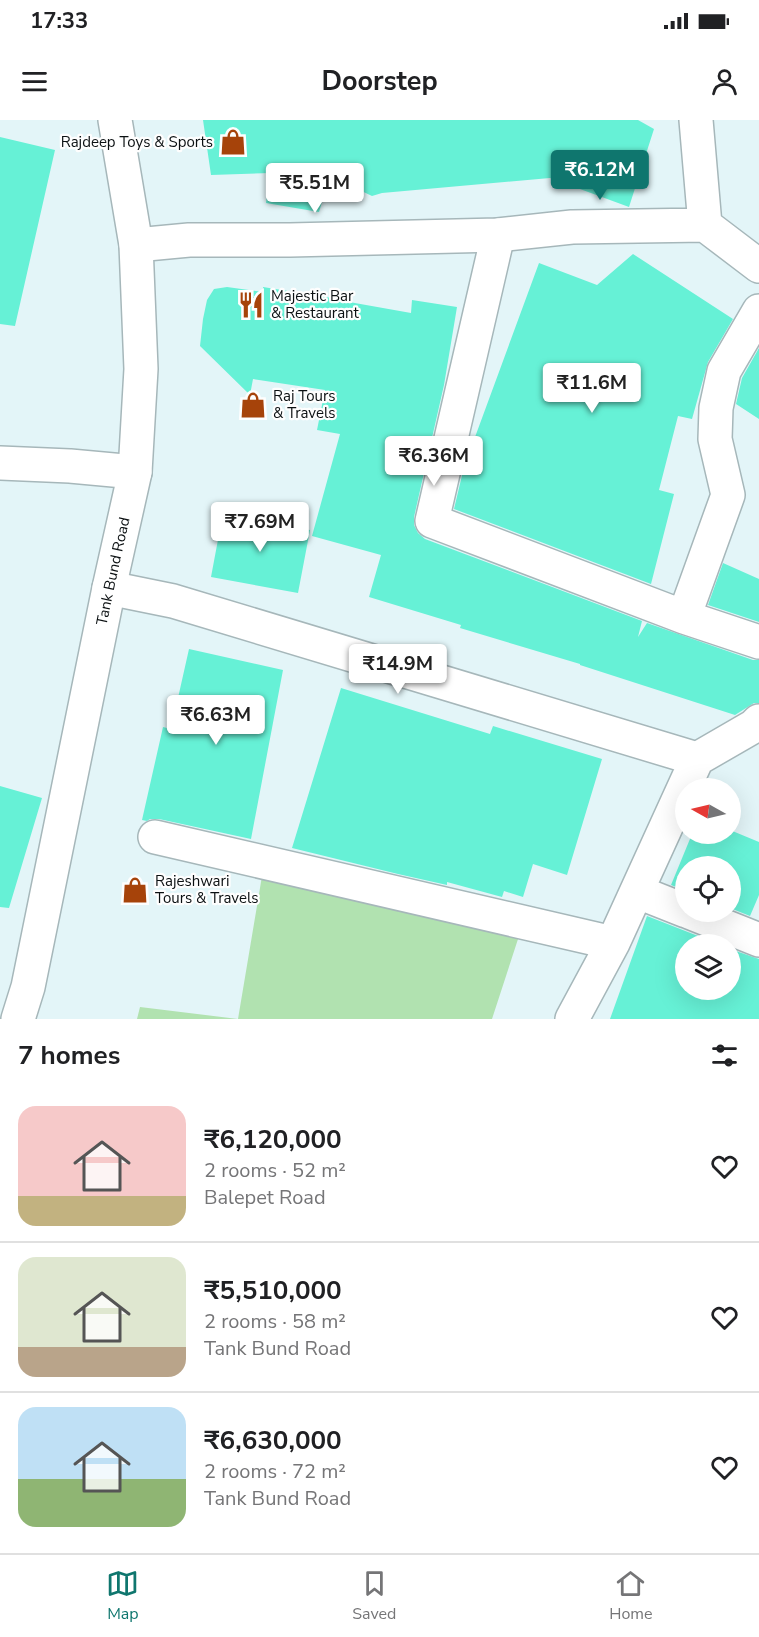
<!DOCTYPE html>
<html lang="en">
<head>
<meta charset="utf-8">
<style>
  body { margin:0; font-family:"Nunito Sans",sans-serif; background:#f6f6f6; color:#202124; height:100vh; display:flex; flex-direction:column; font-size:22px; white-space:nowrap }
  * { box-sizing:border-box; margin:0 }
  p { font-size:20px; color:#757577 }
  .icon { flex:none; width:33px; height:33px; fill:none; stroke:currentColor; stroke-width:2; stroke-linecap:round; stroke-linejoin:round }
  .map { position:relative; height:899px; overflow:hidden }
  .drawer { display:flex; flex-direction:column; background:#fff; flex:1 }
  .drawer>* { flex:none }
  .needle { width:39px; rotate:278deg }
  .fabs { position:absolute; left:675px; top:658px; display:grid; gap:12px }
  .fabs a { display:grid; place-items:center; width:66px; height:66px; border-radius:50%; background:#fff; box-shadow:0 6px 24px #0002; font-size:30px }
  .price { position:absolute; translate:-50% -51px; padding:0 14px; border-radius:6px; background:#fff; color:#222; font-size:20px; line-height:39px; filter:drop-shadow(0 2px 3px #0008) }
  .price::after { content:''; position:absolute; left:50%; top:36px; width:18px; height:14px; margin-left:-9px; background:inherit; clip-path:polygon(0 0,100% 0,50% 100%) }
  .price.on { background:#0f766e; color:#fff }
  ul { padding:0; list-style:none }
  li { display:flex; align-items:center; gap:18px; height:150px; padding:0 18px }
  li+li { border-top:2px solid #e0e0e0 }
  li span { display:grid; place-items:center; flex:none; width:168px; height:120px; border-radius:18px; color:#555 }
  li>.icon { margin-inline-start:auto }
  span .icon { width:72px; height:72px; fill:#fffc; stroke-width:1 }
  li b { font-size:26px }
  h2 { display:flex; justify-content:space-between; align-items:center; height:72px; padding:0 18px; font-size:26px }
  .status { display:flex; justify-content:space-between; align-items:center; height:42px; padding:0 30px; background:#fff; direction:ltr }
  .status svg { height:16px; fill:currentColor }
  header { display:flex; justify-content:space-between; align-items:center; height:78px; padding:0 18px; background:#fff; font-size:27px; font-weight:700 }
  .tab-bar { display:flex; justify-content:space-around; align-items:center; height:84px; border-top:2px solid #e0e0e0; background:#fff; font-size:16px; color:#757577 }
  .tab-bar a { display:grid; justify-items:center; gap:3px }
  .tab-bar .on { color:#0f766e }
  .map>svg:first-child { display:block }
  .green { fill:#b1e2b0 }
  .building { fill:#66f1d6 }
  .lines { fill:none; stroke-linecap:round; stroke-linejoin:round }
  .street-casing { stroke:#a6b7ba; stroke-width:36 }
  .secondary-casing { stroke:#a6b7ba; stroke-width:36 }
  .primary-casing { stroke:#a6b7ba; stroke-width:36 }
  .street { stroke:#fff; stroke-width:33 }
  .secondary { stroke:#fff; stroke-width:33 }
  .primary { stroke:#fff; stroke-width:33 }
  .labels { text-anchor:middle; stroke-width:4.5; stroke-linejoin:round; paint-order:stroke }
  .poi-label { font-size:15px; fill:#0b1012; stroke:#fefefe; text-anchor:start }
  .street-label { font-size:15px; fill:#0b1012; stroke:#fefefe }
</style>
</head>
<body>
<div class="status"><b>17:33</b><svg viewBox="0 0 49 12"><path d="M0 12V9h3v3zM5 12V6h3v6zM10 12V3h3v9zM15 12V0h3v12zM26 1h20v11H26zM47 4h2v5h-2z"/></svg></div>
<header><svg class="icon" aria-label="menu" viewBox="0 0 24 24"><path d="M4 6h16M4 12h16M4 18h16"/></svg>Doorstep<svg class="icon" aria-label="person" viewBox="0 0 24 24"><circle cx="12" cy="8" r="4"/><path d="M4 21q1-7 8-7t8 7"/></svg></header>
<div class="map">
<svg width="759" height="899" viewBox="0 0 759 899">
  <rect width="100%" height="100%" fill="#e3f5f8"/>
  <path class="green" d="M262,756l257,60 -27,83h-355l3,-12 98,12z"/>
  <path class="building" d="M203,0h435l16,9 -25,78 -79,-29 -168,15 -10,3 -42,-20 -11,36 -53,-9 4,-30 -59,2z
    M0,17l55,13 -40,176 -15,-2z
    M633,134l100,65 -25,43 -16,57 -14,-3 -19,74 15,4 -23,90 -197,-75 10,-42 75,-204 58,22z
    M227,167l36,5v-5l75,12v1l73,13 1,-13 45,7 -13,78 -30,132v8l4,8 7,6 217,82 -4,16 9,-14 106,37h6v43h-5l-19,12 -155,-50v-1l-120,-36 1,-3 -92,-28 12,-42 -69,-19 28,-102 -23,-4 8,-40 -72,-11 -3,16 -50,-49 3,-27 4,-19 7,-11z
    M759,228v71l-23,-15 6,-26z
    M223,393l87,17 -12,63 -87,-16z
    M723,443l36,16v43l-51,-17z
    M189,529l94,21 -32,169 -92,-20h-9l-3,2 -5,-1 21,-93 8,2z
    M341,568l149,46 3,-8 109,33 -35,116 -34,-11 -10,33 -19,-6 -2,6 -55,-15v3l-49,-11 -106,-26z
    M0,666l42,12 -33,110 -9,-1z
    M730,710l29,12v53l-9,21 -20,-8v-41h-44v24l-15,-6 21,-51h38z
    M647,796l74,29h-35v45h44v-41l29,10v60h-149z"/>
  <g class="lines">
    <g class="street-casing">
      <path id="street" d="M498,115l-66,286 252,96 75,25
        M109,468l64,13 524,158
        M684,497l44,-122 -13,-56 1,-31 8,-37 35,-60
        M155,717l458,106
        M638,772l48,19
        M689,792l70,28
        M572,899l41,-76 84,-184 57,-33 5,-5"/>
    </g>
    <g class="secondary-casing">
      <path id="secondary" d="M696,0l9,105
        M705,105l54,41
        M136,125l53,-5h101l208,-5 74,-8 133,-2"/>
    </g>
    <g class="primary-casing">
      <g id="primary">
        <path d="M0,343l70,3 65,6"/>
        <path id="s1" d="M18,899l10,-32 81,-399 26,-116 6,-103 -5,-124 -21,-125"/>
      </g>
    </g>
    <use href="#street" class="street"/>
    <use href="#secondary" class="secondary"/>
    <use href="#primary" class="primary"/>
  </g>
  <defs>
    <g id="shop-bare" transform="scale(2.07)"><path d="M-5-2.5h2.3a2.7 3.5 0 0 1 5.4 0H5L5.5 6h-11ZM-1.5-2.5h3a1.5 2.3 0 0 0-3 0Z" fill="#a6430a" stroke="#fefefe" stroke-width="2.5" paint-order="stroke"/></g>
    <g id="restaurant-bare" transform="scale(2.07)"><path d="M-5-6h1v4h1v-4h1v4h1v-4h1v5L-1.5 .5V6h-2V.5L-5-1ZM5-6V6H3V1.5H1.5Q1.5-4 5-6Z" fill="#a6430a" stroke="#fefefe" stroke-width="2.5" paint-order="stroke"/></g>
  </defs>
  <g fill-rule="evenodd">
    <use href="#shop-bare" x="233" y="22"/>
    <use href="#restaurant-bare" x="251" y="185"/>
    <use href="#shop-bare" x="253" y="285"/>
    <use href="#shop-bare" x="135" y="770"/>
  </g>
  <g class="labels">
    <g class="poi-label">
      <text x="213" y="27" text-anchor="end">Rajdeep Toys &amp; Sports</text>
      <text x="271" y="181">Majestic Bar<tspan x="271" dy="17">&amp; Restaurant</tspan></text>
      <text x="273" y="281">Raj Tours<tspan x="273" dy="17">&amp; Travels</tspan></text>
      <text x="155" y="766">Rajeshwari<tspan x="155" dy="17">Tours &amp; Travels</tspan></text>
    </g>
    <g class="street-label">
      <text dy="5" stroke="none"><textPath href="#s1" startOffset="458">Tank Bund Road</textPath></text>
    </g>
  </g>
</svg>
<div class="fabs">
<a><svg class="needle" viewBox="-14 -14 28 28"><path d="M0-13l5 13h-10z" fill="#e53935"/><path d="M0 13l5-13h-10z" fill="#757577"/></svg></a>
<a><svg class="icon" aria-label="locate" viewBox="0 0 24 24"><circle cx="12" cy="12" r="6"/><path d="M12 2v4M12 18v4M2 12h4M18 12h4"/></svg></a>
<a><svg class="icon" aria-label="layers" viewBox="0 0 24 24"><path d="M12 4l9 5-9 5-9-5zM3 14l9 5 9-5"/></svg></a>
</div>
<b class="price on" style="left:600px;top:81px">₹6.12M</b>
<b class="price" style="left:315px;top:94px">₹5.51M</b>
<b class="price" style="left:592px;top:294px">₹11.6M</b>
<b class="price" style="left:434px;top:367px">₹6.36M</b>
<b class="price" style="left:260px;top:433px">₹7.69M</b>
<b class="price" style="left:398px;top:575px">₹14.9M</b>
<b class="price" style="left:216px;top:626px">₹6.63M</b>
</div>
<section class="drawer">
<h2>7 homes<svg class="icon" aria-label="filters" viewBox="0 0 24 24"><path d="M4 7h16M4 17h16"/><circle cx="9" cy="7" r="2"/><circle cx="15" cy="17" r="2"/></svg></h2>
<ul>
<li><span style="background:linear-gradient(#f6c9c9 75%,#c2b280 0)"><svg class="icon" aria-label="home" viewBox="0 0 24 24"><path d="M3 11l9-7 9 7M6 9v11h12V9"/></svg></span><div><b>₹6,120,000</b><p>2 rooms · 52 m²</p><p>Balepet Road</p></div><svg class="icon" aria-label="heart" viewBox="0 0 24 24"><path d="M12 20l-8-8c-3-5 5-10 8-4 3-6 11-1 8 4z"/></svg></li>
<li><span style="background:linear-gradient(#dfe7d0 75%,#b9a48a 0)"><svg class="icon" aria-label="home" viewBox="0 0 24 24"><path d="M3 11l9-7 9 7M6 9v11h12V9"/></svg></span><div><b>₹5,510,000</b><p>2 rooms · 58 m²</p><p>Tank Bund Road</p></div><svg class="icon" aria-label="heart" viewBox="0 0 24 24"><path d="M12 20l-8-8c-3-5 5-10 8-4 3-6 11-1 8 4z"/></svg></li>
<li><span style="background:linear-gradient(#bfe0f5 60%,#8fb573 0)"><svg class="icon" aria-label="home" viewBox="0 0 24 24"><path d="M3 11l9-7 9 7M6 9v11h12V9"/></svg></span><div><b>₹6,630,000</b><p>2 rooms · 72 m²</p><p>Tank Bund Road</p></div><svg class="icon" aria-label="heart" viewBox="0 0 24 24"><path d="M12 20l-8-8c-3-5 5-10 8-4 3-6 11-1 8 4z"/></svg></li>
</ul>
</section>
<nav class="tab-bar">
<a class="on"><svg class="icon" aria-label="map" viewBox="0 0 24 24"><path d="M3 6l6-2 6 2 6-2v14l-6 2-6-2-6 2zM9 4v14M15 6v14"/></svg>Map</a>
<a><svg class="icon" aria-label="saved" viewBox="0 0 24 24"><path d="M7 4h10v16l-5-4-5 4z"/></svg>Saved</a>
<a><svg class="icon" aria-label="home" viewBox="0 0 24 24"><path d="M3 11l9-7 9 7M6 9v11h12V9"/></svg>Home</a>
</nav>
</body>
</html>
